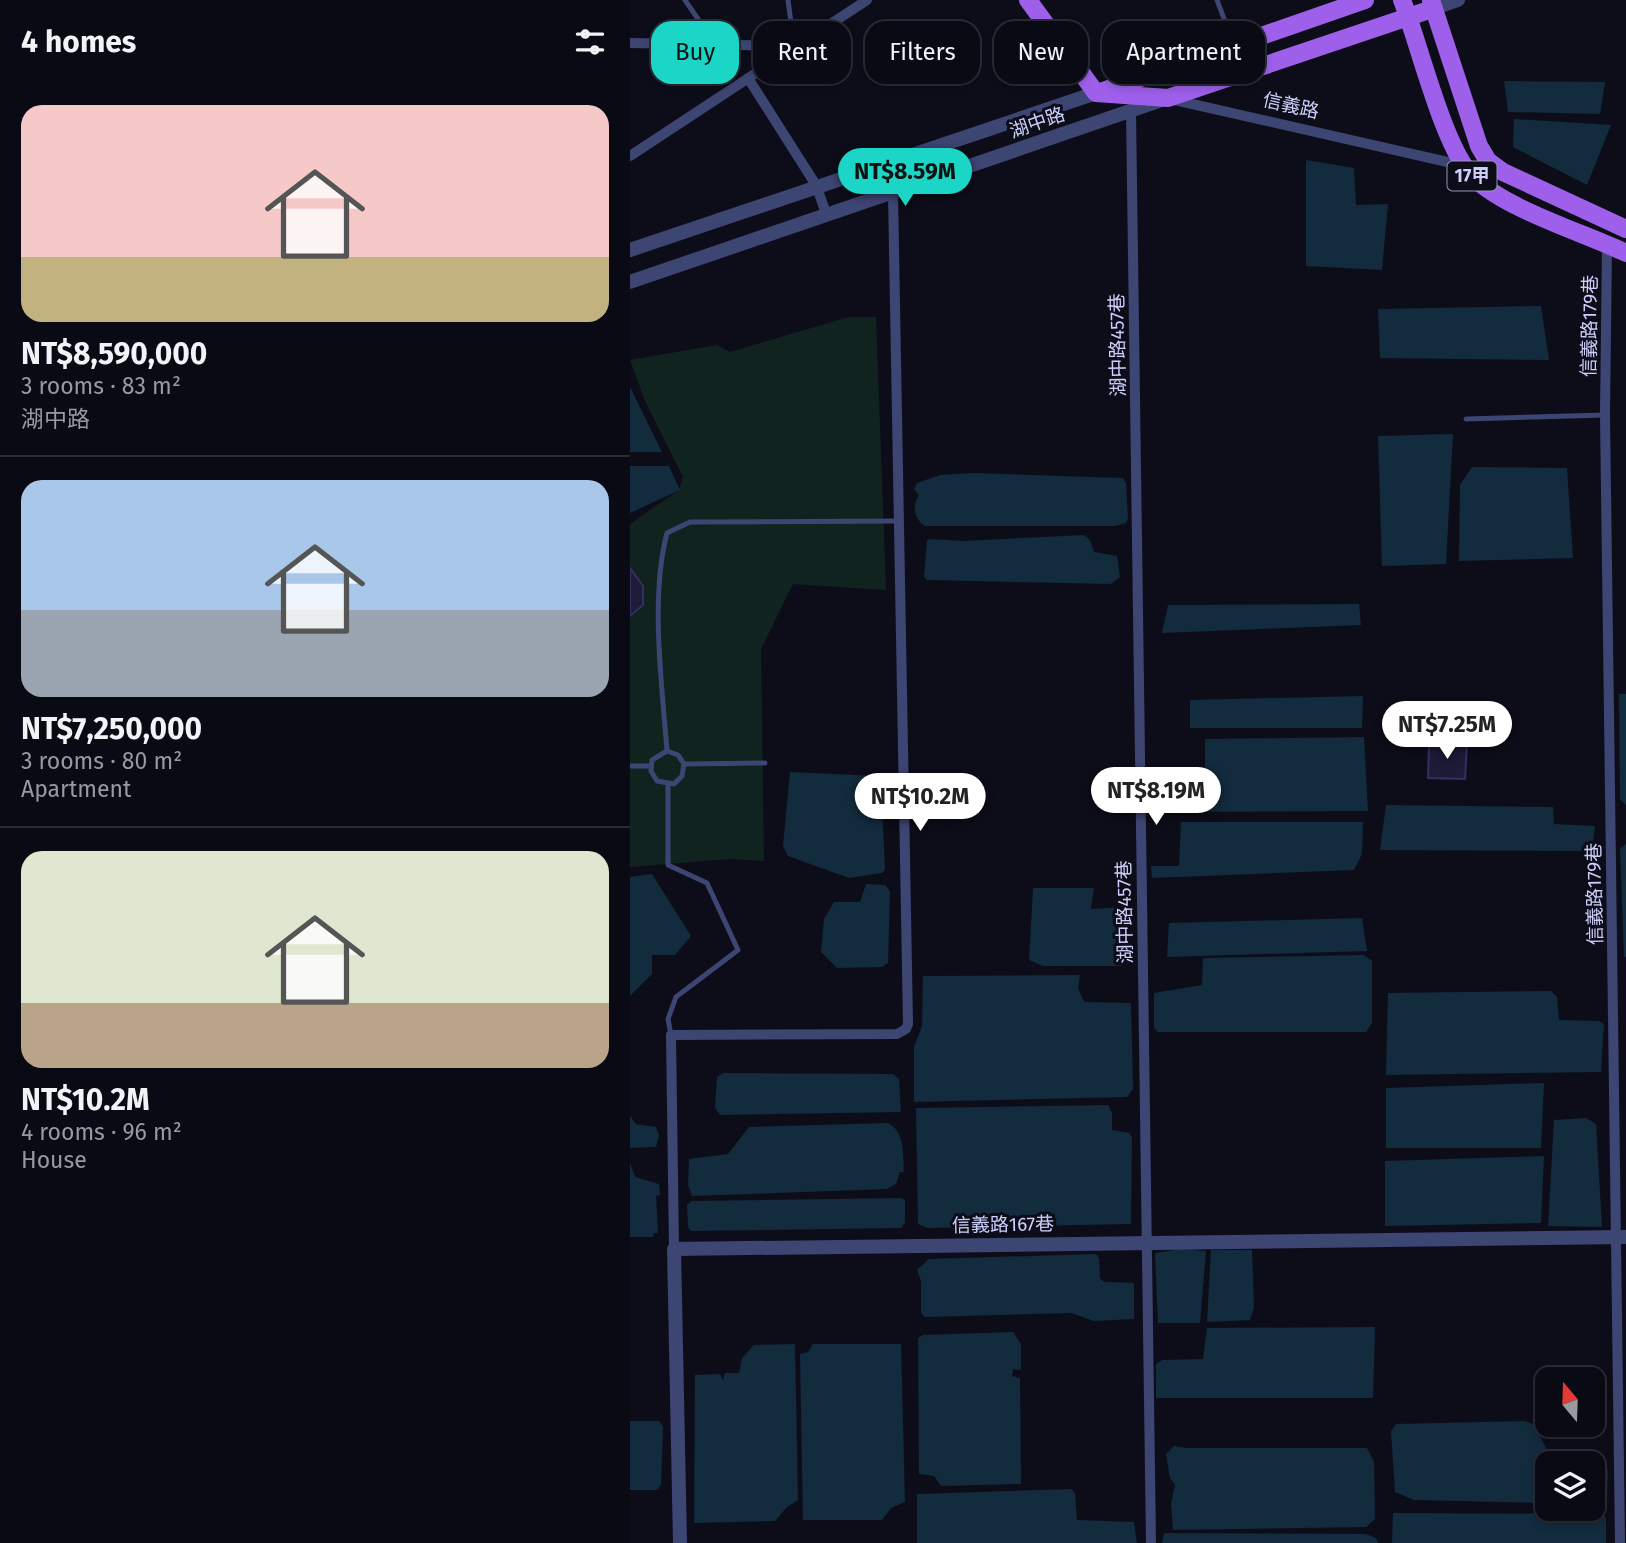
<!DOCTYPE html>
<html lang="en">
<head>
<meta charset="utf-8">
<style>
  body { margin:0; font-family:"Fira Sans","Noto Sans TC",sans-serif; background:#181822; color:#f1f3f6; height:100vh; display:flex; flex-direction:column; font-size:26px; white-space:nowrap }
  * { box-sizing:border-box; margin:0 }
  p { font-size:23px; color:#999aa0 }
  .icon { flex:none; width:38px; height:38px; fill:none; stroke:currentColor; stroke-width:2; stroke-linecap:round; stroke-linejoin:round }
  .map { position:relative; flex:1; overflow:hidden }
  .details { display:flex; flex-direction:column; background:#0a0a14; width:630px }
  .details>* { flex:none }
  .banner { position:absolute; left:21px; top:21px; width:665px; height:63px; display:flex; gap:14px }
  .needle { width:46px; rotate:341deg }
  .controls { position:absolute; left:905px; top:1367px; display:grid; gap:14px }
  .controls a { display:grid; place-items:center; width:70px; height:70px; border-radius:14px; background:#0a0a14; box-shadow:0 4px 10px #0003,0 0 0 2px #2a2b34; font-size:35px }
  .price { position:absolute; translate:-50% -60px; padding:0 16px; border-radius:24px; background:#fff; color:#222; font-size:23px; line-height:46px; filter:drop-shadow(0 2px 4px #0008) }
  .price::after { content:''; position:absolute; left:50%; top:42px; width:21px; height:16px; margin-left:-10px; background:inherit; clip-path:polygon(0 0,100% 0,50% 100%) }
  .price.current { background:#1bd5c6; color:#111 }
  ul { padding:0; list-style:none }
  li { display:grid; align-content:center; gap:14px; height:371px; padding:0 21px }
  li+li { border-top:2px solid #2a2b34 }
  li span { display:grid; place-items:center; height:217px; border-radius:21px; color:#555 }
  li>.icon { margin-inline-start:auto }
  span .icon { width:126px; height:126px; fill:#fffc; stroke-width:1 }
  li b { font-size:30px }
  h2 { display:flex; justify-content:space-between; align-items:center; height:84px; padding:0 21px; font-size:30px }
  .tag { padding:0 24px; border-radius:21px; background:#0a0a14; box-shadow:0 4px 10px #0003,0 0 0 2px #2a2b34; font-size:24px; line-height:63px }
  .tag.current { background:#1bd5c6; color:#111 }
  main { display:flex; flex:1; min-height:0 }
  .map>svg:first-child { display:block }
  .green { fill:#11231f }
  .water { fill:#122b3d }
  .building { fill:#1c1b38; stroke:#313061; stroke-width:2 }
  .lines { fill:none; stroke-linecap:round; stroke-linejoin:round }
  .service { stroke:#3d4573; stroke-width:5 }
  .minor { stroke:#3d4573; stroke-width:10 }
  .tertiary { stroke:#3d4573; stroke-width:14 }
  .primary { stroke:#9e60eb; stroke-width:18 }
  .labels { text-anchor:middle; stroke-width:6; stroke-linejoin:round; paint-order:stroke }
  .shield { fill:#0d0d1a; stroke:#9395b6; stroke-width:2 }
  .shield-label { font-size:18px; font-weight:bold; fill:#cccff9 }
  .street-label { font-size:19px; fill:#cccff9; stroke:#0d0d1a }
</style>
</head>
<body>
<main>
<section class="details">
<h2>4 homes<svg class="icon" aria-label="filters" viewBox="0 0 24 24"><path d="M4 7h16M4 17h16"/><circle cx="9" cy="7" r="2"/><circle cx="15" cy="17" r="2"/></svg></h2>
<ul>
<li><span style="background:linear-gradient(#f6c9c9 70%,#c2b280 0)"><svg class="icon" aria-label="home" viewBox="0 0 24 24"><path d="M3 11l9-7 9 7M6 9v11h12V9"/></svg></span><div><b>NT$8,590,000</b><p>3 rooms · 83 m²</p><p>湖中路</p></div></li>
<li><span style="background:linear-gradient(#a9c7e8 60%,#9aa5b1 0)"><svg class="icon" aria-label="home" viewBox="0 0 24 24"><path d="M3 11l9-7 9 7M6 9v11h12V9"/></svg></span><div><b>NT$7,250,000</b><p>3 rooms · 80 m²</p><p>Apartment</p></div></li>
<li><span style="background:linear-gradient(#dfe7d0 70%,#b9a48a 0)"><svg class="icon" aria-label="home" viewBox="0 0 24 24"><path d="M3 11l9-7 9 7M6 9v11h12V9"/></svg></span><div><b>NT$10.2M</b><p>4 rooms · 96 m²</p><p>House</p></div></li>
</ul>
</section>
<div class="map">
<svg width="996" height="1543" viewBox="0 0 996 1543">
  <rect width="100%" height="100%" fill="#0d0d1a"/>
  <path class="green" d="M219,317h27l10,273 -93,-6 -32,65 3,212 -34,-2 -100,8v-343l49,-34 4,-13 -38,-76 -15,-41 87,-15 13,7z"/>
  <path class="water" d="M874,81l101,1 -5,32 -92,-2z
    M884,119l97,6 -24,60 -74,-38z
    M676,160l48,8 2,37 32,-1 -6,66 -76,-4z
    M911,306l8,54 -169,-2 -2,-49z
    M0,387l32,65h-32z
    M823,434l-7,130 -64,2 -4,-130z
    M0,466h39l11,24 -50,23z
    M842,467l95,1 6,90 -114,3 1,-76z
    M344,473l149,5 3,5 2,36 -2,4 -11,3h-190c-11,-7 -13,-20 -6,-31l-5,-6 3,-6 23,-8z
    M454,535l6,5 4,12 23,4 3,21 -9,7 -184,-4 -3,-3 3,-37 3,-1 33,2z
    M729,604l2,21 -199,8 6,-28z
    M989,694h7v111l-6,-6z
    M733,696l-1,32h-172v-28z
    M734,737l4,74 -216,1 3,-38 50,-7v-28z
    M160,772l88,4 3,7 4,87 -3,3 -33,5 -61,-22 -5,-10z
    M756,805l167,2 1,17 41,2 -3,25 -212,-1z
    M551,822h182l-1,32 -8,16 -202,8 -1,-12h28z
    M996,844v113h-2l-4,-108z
    M22,874l39,62 -16,19h-23v19l-22,22v-119z
    M236,884l19,1 5,6 -2,72 -6,4 -45,1 -16,-16 3,-33 10,-17h26z
    M403,888h61l-3,21 38,-2 -5,59h-81l-14,-6z
    M732,918l5,33 -200,6 2,-34z
    M734,955l8,6v62l-6,9h-208l-4,-4v-35l48,-8 1,-27z
    M450,975l-2,13 6,14 47,1 2,86 -6,8 -213,5v-55l8,-21 1,-50z
    M921,991l6,6 2,23 40,1 5,3 -3,48 -215,3 2,-82z
    M93,1073l170,1 6,5 2,33 -181,3 -5,-7 2,-31z
    M914,1083l-3,65h-155v-60z
    M478,1105l4,8v17l17,3 3,4 -1,87 -204,4 -9,-4 -2,-116z
    M0,1116l6,8 20,3 3,9 -3,11 -26,1z
    M956,1118l10,6 6,103 -54,-1 6,-106z
    M257,1123c18,6 16,33 17,49h-4l-4,12 -9,5 -195,7 -4,-11 1,-26 39,-5 21,-27z
    M914,1156l-3,67 -156,3v-65z
    M0,1163l5,14 24,7 1,11 -4,1 2,37h-4l-1,4h-23z
    M271,1198l4,2v23l-4,5 -210,3 -3,-4 -1,-22 5,-4z
    M550,1249l26,2 -6,72h-42l-3,-70z
    M581,1250h41l2,58 -4,12 -43,2z
    M466,1254l3,4 1,20 4,4 30,1v36l-40,2 -23,-8 -146,4 -4,-4v-32l-4,-11 12,-11z
    M745,1327l-2,71h-217v-34l6,-4 41,-1 4,-31z
    M383,1332l8,12v26l-8,-1 -1,7 8,2 1,106 -80,2 -7,-10 -15,-2 -1,-136 5,-3z
    M165,1344l3,156 -12,8 -11,13 -81,2 1,-148 25,-1 3,6 2,-7h14l3,-15 12,-13z
    M183,1344h88l4,158 -14,6 -9,12h-79l-3,-166 8,-2z
    M0,1421h29l4,5 -2,59 -4,5h-27z
    M895,1421l10,4 18,38h-6v40l-133,-3 -19,-8 -4,-61 5,-7z
    M544,1446l12,2h181l7,14 1,57 -9,8 -193,3 -2,-27 4,-18 -5,-7 -4,-24z
    M963,1466l11,1 4,3 -1,30 -13,4z
    M441,1489l4,4 2,27 57,2 3,21h-220v-49z
    M763,1513l210,1 3,4v25h-214z
    M534,1533l202,1 10,4 2,5h-216z"/>
  <path class="building" d="M0,568l13,18v19l-13,11z
    M799,743h38l-2,36 -37,-1z"/>
  <g class="lines">
    <path class="service" d="M55,0l30,44
      M158,0l6,45
      M587,0l16,43
      M836,419l139,-4
      M37,751c-5,-66 -17,-154 0,-218l23,-11 209,-1
      M54,764l-2,12 -8,8 -17,-3 -6,-10 1,-11 15,-9 11,4 6,9 81,-1
      M0,766h21
      M38,785v80l39,18 31,67 -62,47 -8,22 3,16"/>
    <path class="minor" d="M0,43l165,3
      M118,78l68,107 11,31
      M540,99l295,67
      M501,112l20,1431
      M0,156l237,-156
      M977,244l-2,171 15,1128
      M44,1249l-3,-214 226,-1 9,-5 2,-5 -15,-830"/>
    <path class="tertiary" d="M802,9l26,-9
      M0,250l466,-157
      M0,282l535,-183
      M50,1543l-6,-294 952,-12"/>
    <path class="primary" d="M398,0l68,93 72,5 264,-89
      M772,0c17,43 42,149 71,177 34,33 109,55 153,76
      M801,0l48,146 9,15 15,11 123,57
      M473,91l262,-91"/>
  </g>
  <g class="labels">
    <rect class="shield" x="817.5" y="161.5" width="49" height="29" rx="5"/>
    <g class="shield-label">
      <text x="842" y="182">17甲</text>
    </g>
    <g class="street-label">
      <text transform="translate(661 105) rotate(13)" y="7">信義路</text>
      <text transform="translate(407 122) rotate(-19)" y="7">湖中路</text>
      <text transform="translate(959 326) rotate(-89)" y="7">信義路179巷</text>
      <text transform="translate(487 345) rotate(-91)" y="7">湖中路457巷</text>
      <text transform="translate(964 894) rotate(-91)" y="7">信義路179巷</text>
      <text transform="translate(494 912) rotate(-91)" y="7">湖中路457巷</text>
      <text transform="translate(373 1224) rotate(-1)" y="7">信義路167巷</text>
    </g>
  </g>
</svg>
<div class="controls">
<a><svg class="needle" viewBox="-14 -14 28 28"><path d="M0-13l5 13h-10z" fill="#e53935"/><path d="M0 13l5-13h-10z" fill="#999aa0"/></svg></a>
<a><svg class="icon" aria-label="layers" viewBox="0 0 24 24"><path d="M12 4l9 5-9 5-9-5zM3 14l9 5 9-5"/></svg></a>
</div>
<b class="price current" style="left:275px;top:208px">NT$8.59M</b>
<b class="price" style="left:817px;top:761px">NT$7.25M</b>
<b class="price" style="left:526px;top:827px">NT$8.19M</b>
<b class="price" style="left:290px;top:833px">NT$10.2M</b>
<div class="banner">
<a class="tag current">Buy</a>
<a class="tag">Rent</a>
<a class="tag">Filters</a>
<a class="tag">New</a>
<a class="tag">Apartment</a>
</div>
</div>
</main>
</body>
</html>
